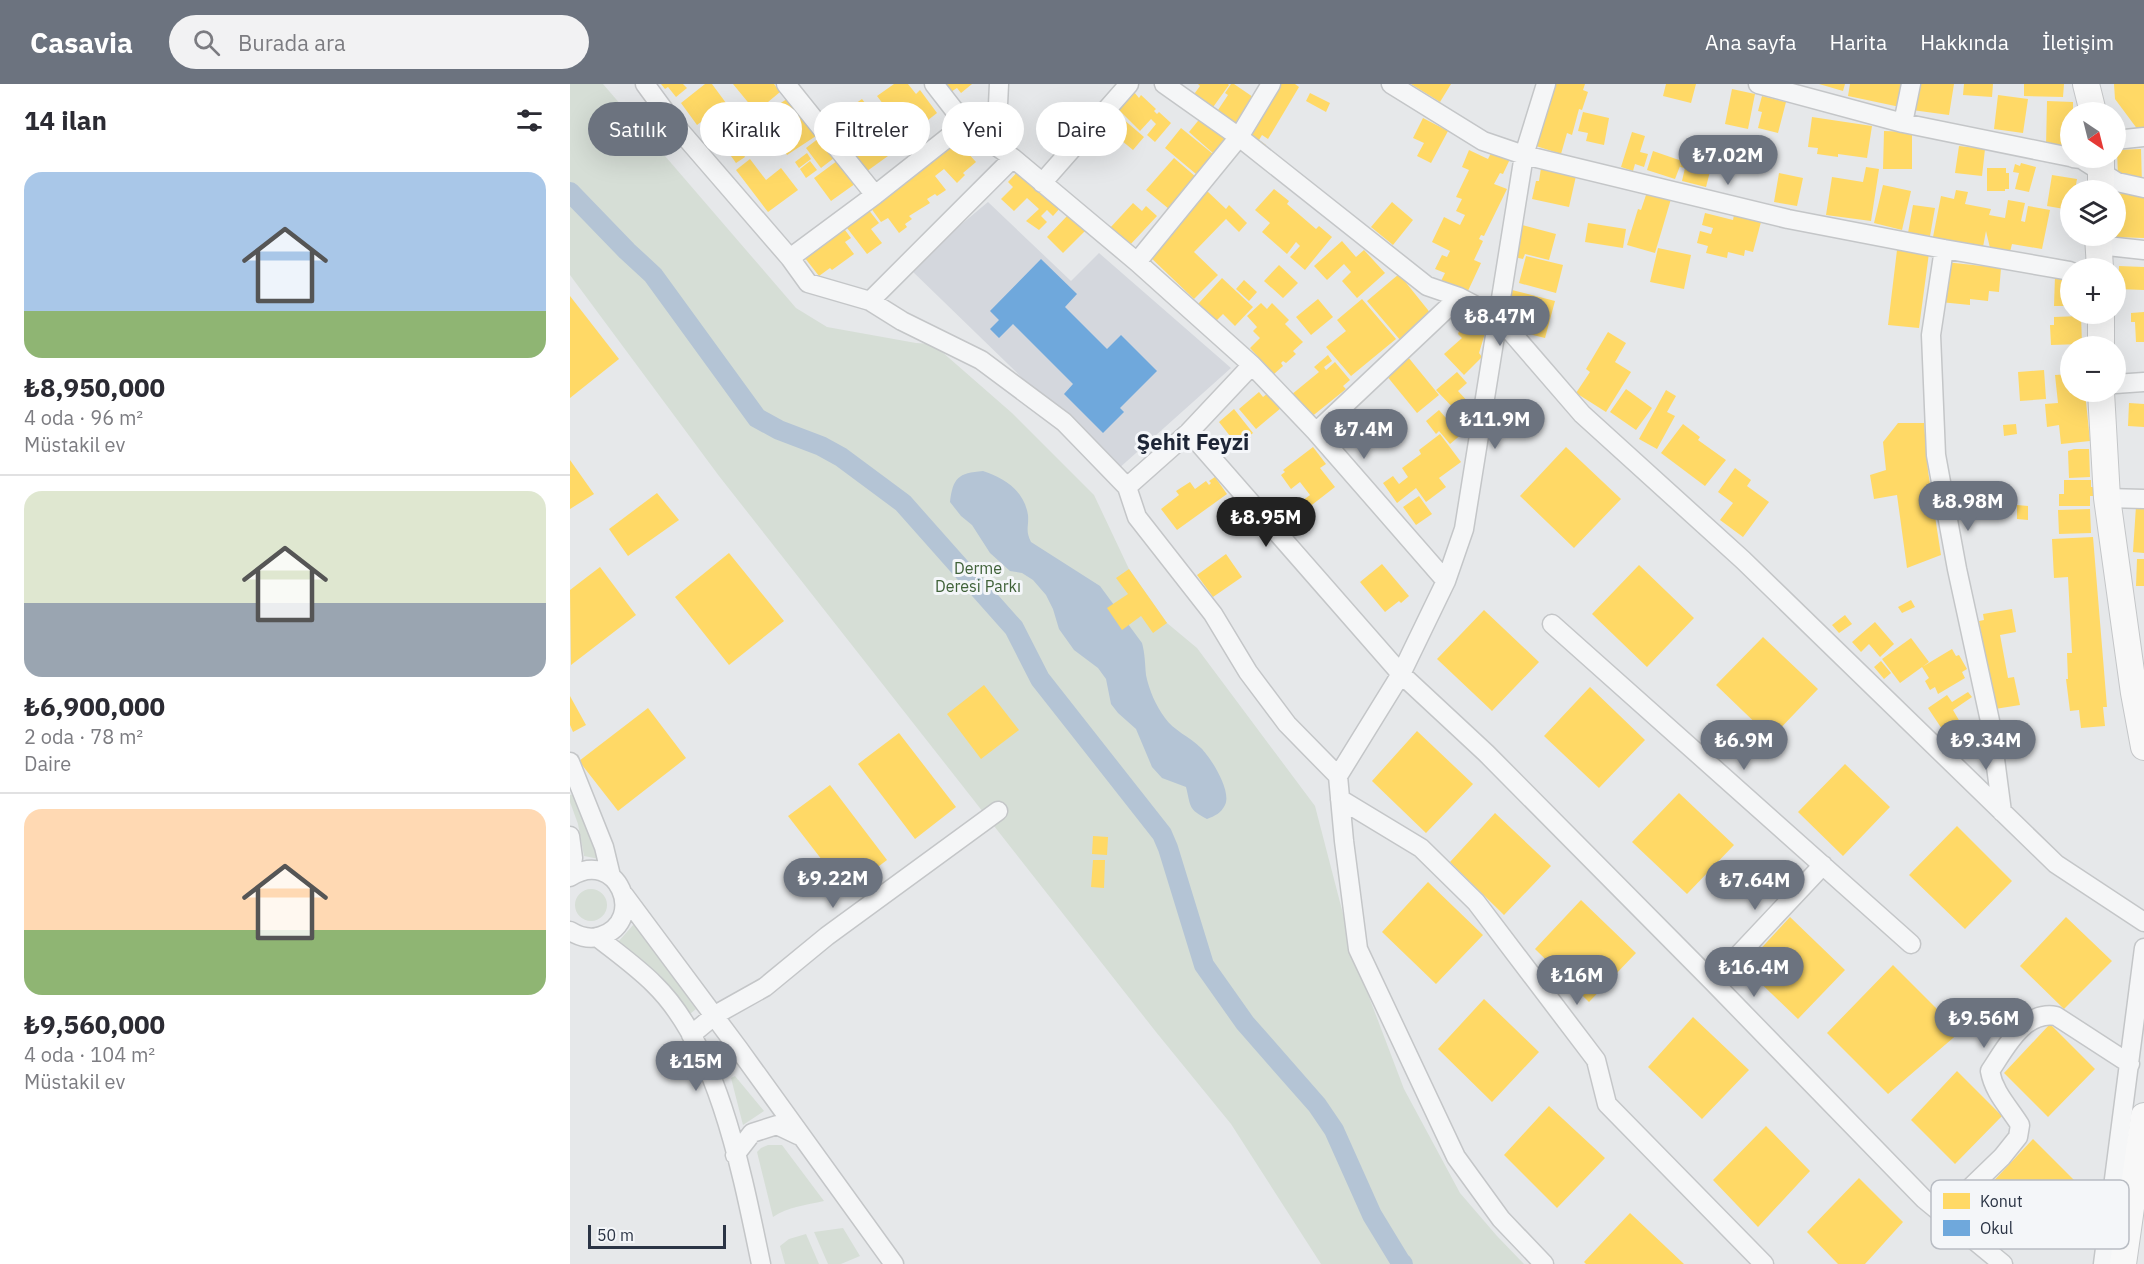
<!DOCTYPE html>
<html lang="tr">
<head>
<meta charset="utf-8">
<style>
  body { margin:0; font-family:"IBM Plex Sans",sans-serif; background:#f2f2f3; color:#2b2b33; height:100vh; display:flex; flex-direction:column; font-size:22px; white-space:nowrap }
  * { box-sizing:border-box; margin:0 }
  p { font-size:20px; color:#7c7c81 }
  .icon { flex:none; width:33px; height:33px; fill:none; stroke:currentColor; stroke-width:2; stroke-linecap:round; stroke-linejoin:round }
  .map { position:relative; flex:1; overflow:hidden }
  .sheet { display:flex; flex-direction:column; background:#fff; width:570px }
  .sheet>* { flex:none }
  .banner { position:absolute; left:18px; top:18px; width:570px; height:54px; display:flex; gap:12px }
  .needle { width:39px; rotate:145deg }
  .buttons { position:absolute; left:1490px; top:18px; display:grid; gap:12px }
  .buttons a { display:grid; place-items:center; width:66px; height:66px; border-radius:50%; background:#fff; box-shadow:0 6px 24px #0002; font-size:30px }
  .scale { position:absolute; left:18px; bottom:15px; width:138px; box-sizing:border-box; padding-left:6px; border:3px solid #2b3445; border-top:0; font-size:16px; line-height:21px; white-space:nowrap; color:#2b3445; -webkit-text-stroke:4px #f4f6f9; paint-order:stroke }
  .price { position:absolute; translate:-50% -51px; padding:0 14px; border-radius:21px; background:#6c737f; color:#fff; font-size:20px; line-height:39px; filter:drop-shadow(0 2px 3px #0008) }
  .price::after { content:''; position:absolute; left:50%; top:36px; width:18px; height:14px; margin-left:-9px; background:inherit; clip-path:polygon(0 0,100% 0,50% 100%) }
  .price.current { background:#222; color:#fff }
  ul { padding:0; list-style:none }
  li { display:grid; align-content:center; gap:12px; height:318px; padding:0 24px }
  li+li { border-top:2px solid #e1e1e2 }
  li span { display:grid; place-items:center; height:186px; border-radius:18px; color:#555 }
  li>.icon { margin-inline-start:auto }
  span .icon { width:108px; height:108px; fill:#fffc; stroke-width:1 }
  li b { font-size:26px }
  h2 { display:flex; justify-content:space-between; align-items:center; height:72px; padding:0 24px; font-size:26px }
  .chip { padding:0 21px; border-radius:27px; background:#fff; box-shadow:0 6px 24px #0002; font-size:21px; line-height:54px }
  .chip.current { background:#6c737f; color:#fff }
  header { display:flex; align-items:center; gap:36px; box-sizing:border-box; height:84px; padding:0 30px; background:#6c737f; color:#fff }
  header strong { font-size:28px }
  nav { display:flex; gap:33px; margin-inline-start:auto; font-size:21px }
  .search { width:420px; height:54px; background:#f2f2f3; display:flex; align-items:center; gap:15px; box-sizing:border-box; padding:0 21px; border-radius:33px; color:#7c7c81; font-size:22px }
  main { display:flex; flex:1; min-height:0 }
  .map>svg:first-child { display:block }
  .built { fill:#d4d7dd }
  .green { fill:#d6ded6 }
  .water { fill:#b4c4d5 }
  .homes { fill:#ffd966 }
  .schools { fill:#6fa8dc }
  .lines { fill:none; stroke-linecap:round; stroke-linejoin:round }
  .canal { stroke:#b4c4d5; stroke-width:20 }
  .street-casing { stroke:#c4c6c8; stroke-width:21 }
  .secondary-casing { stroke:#c4c6c8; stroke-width:28 }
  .street { stroke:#f5f6f7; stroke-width:18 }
  .secondary { stroke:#f8f8f8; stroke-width:26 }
  .labels { text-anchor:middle; stroke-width:6; stroke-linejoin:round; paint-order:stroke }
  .park-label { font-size:16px; fill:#3f6138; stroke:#f4f6f9 }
  .district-label { font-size:22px; font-weight:bold; fill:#1d2536; stroke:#f4f6f9 }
  .key { fill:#f4f6f9; stroke:#b8bcc3; stroke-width:1.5 }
  .key-label { font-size:16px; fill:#2b3445 }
</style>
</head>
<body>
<header>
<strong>Casavia</strong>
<div class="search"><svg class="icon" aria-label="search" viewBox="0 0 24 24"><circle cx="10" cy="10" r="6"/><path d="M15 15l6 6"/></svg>Burada ara</div>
<nav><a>Ana sayfa</a><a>Harita</a><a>Hakkında</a><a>İletişim</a></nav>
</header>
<main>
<section class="sheet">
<h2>14 ilan<svg class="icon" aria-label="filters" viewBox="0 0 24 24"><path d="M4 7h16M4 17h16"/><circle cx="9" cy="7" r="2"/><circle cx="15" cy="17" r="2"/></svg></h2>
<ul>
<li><span style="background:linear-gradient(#a9c7e8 75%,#8fb573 0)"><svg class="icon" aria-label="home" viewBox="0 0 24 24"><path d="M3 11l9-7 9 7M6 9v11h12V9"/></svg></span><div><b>₺8,950,000</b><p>4 oda · 96 m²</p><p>Müstakil ev</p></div></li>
<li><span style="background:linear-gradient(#dfe7d0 60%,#9aa5b1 0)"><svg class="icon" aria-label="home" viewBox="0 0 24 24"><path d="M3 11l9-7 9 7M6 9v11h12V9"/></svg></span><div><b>₺6,900,000</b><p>2 oda · 78 m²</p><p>Daire</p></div></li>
<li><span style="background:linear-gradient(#ffd9b3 65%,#8fb573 0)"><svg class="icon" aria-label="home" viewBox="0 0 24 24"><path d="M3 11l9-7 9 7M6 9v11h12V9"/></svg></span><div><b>₺9,560,000</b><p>4 oda · 104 m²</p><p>Müstakil ev</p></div></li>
</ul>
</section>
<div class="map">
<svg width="1574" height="1180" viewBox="0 0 1574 1180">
  <rect width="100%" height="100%" fill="#e6e8ea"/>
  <path class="built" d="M418,118l83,79 28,-28 132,115 -114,102 -208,-202z"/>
  <path class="green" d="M0,0h33l193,224 31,19 89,16 17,1 79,69 82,82 35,74 38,54 30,25 118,158 40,154 49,129 56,104 37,43 27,28h-203l-90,-140 -75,-92 -437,-556 -149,-201z
    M4,710l25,65 -15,-3 -6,-32 -8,-22v-7z
    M5 821a16 16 0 1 1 32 0a16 16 0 1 1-32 0Z
    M64,840l62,85 -6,5 -29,-38 -43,-34z
    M165,992l29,35 -21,14 -12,-47z
    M198,1061h14l42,56c-18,4 -36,6 -51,16l-16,-65 4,-4z
    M273,1144l17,28 -19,8h-13l-14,-32z
    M236,1150l13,30h-34l-5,-18 9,-7z"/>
  <path class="water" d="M413,387c21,7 41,19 45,44 1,12 -3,15 3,27l69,44 42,57c3,11 3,21 4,32 3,15 10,31 19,43 8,12 25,19 36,30 10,10 31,43 24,57 -4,8 -10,11 -18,14 -19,-10 -16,-12 -21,-32l-24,-9 -10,-11 -16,-38 -18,-16 -7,-9 -5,-25 -8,-11 -24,-18 -15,-21 -6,-20 -7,-14 -13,-15 -11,-7 -12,-2 -20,-18 -18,-28 -11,-9 -11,-14c3,-24 8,-29 33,-31z"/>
  <path class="homes" d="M91,0h22l4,4 -11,9 -8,-10 -3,2z
    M135,0h7l14,19 -29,22 -16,-22z
    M163,0h41l6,8 -24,20z
    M324,0h14l8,10 4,-4 17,23 -28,22 -13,-16 9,-7 -5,-7 -10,8 -13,-17z
    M368,0h34l-11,9 -4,-5 -11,7z
    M628,0h30l1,1 -18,25 -19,-13 8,-11z
    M661,0h3l19,13 -19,28 -18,-12 12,-18 -3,-2z
    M699,0h26l4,3 -31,52 -6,-4 -3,5 7,5 -2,4 -23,-14z
    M841,0h40l-11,18z
    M985,0h30l-2,6 5,2 -6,18 -3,-1 -7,26 -5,-2 -6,21 -25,-8z
    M1096,0h30l-5,19 -28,-7z
    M1249,0h26l-2,7z
    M1280,0h54l-4,23 -52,-11z
    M1346,0h38l-5,31 -37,-5z
    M1394,0h29l-1,13 -29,-2z
    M1454,0h40l-1,13 -39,-1z
    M1544,0h30v47l-3,3 -26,-35z
    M1162,5l23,5 -7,35 -23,-5z
    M564,8l5,6 2,-3 15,14 -2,2 3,3 2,-2 12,11 -16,19 -8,-7 9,-11 -5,-5 -11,12 -22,-22z
    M740,9l20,10 -4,9 -20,-11z
    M1428,11l30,4 -5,34 -29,-4z
    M1192,12l24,6 -8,31 -20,-5 4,-16 -4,-1z
    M220,13l26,39 -29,19 -26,-39z
    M292,15l16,21 -30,22 -16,-22z
    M1477,17l26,1v10h-3v35h-24z
    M545,28l29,25 -11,13 -29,-24z
    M1013,28l26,6 -5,27 -18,-4 2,-8 -10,-2z
    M632,32l26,22 -14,16 -25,-22z
    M1242,33l60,9 -5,32 -29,-4v3l-21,-3 1,-6 -10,-1z
    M853,34l25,13 -17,32 -14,-7 7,-13 -11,-5z
    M611,44l32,26 -17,20 -31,-26z
    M306,45l6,8 -5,4 11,15 -25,18 -16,-23 9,-7 -1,-2 7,-5 7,10 2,-2 -5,-8z
    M1314,47l28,1v37h-29z
    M1062,48l13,4 -5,16 8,2 -4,13 -9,-3 -2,7 -12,-4z
    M253,51l15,20 -17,13 -15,-20z
    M388,52l11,12 -3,3 10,11 -13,11 2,2 -8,8 -13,-14 -9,7 11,14 -9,6 -2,-2 -8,5 3,4 -21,13 3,3 -7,5 2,3 -8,6 -11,-15 -7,4 -13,-18z
    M166,59l9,14 -9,6 -10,-14z
    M1389,62l26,3 -3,27 -27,-3z
    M1124,63l21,5 -9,35 -24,-6 3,-13 -5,-1 6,-16 7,2z
    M1571,65l1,35 -24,-8 -1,-26z
    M899,66l19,9 4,-8 18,8 -7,15 -3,-1 -6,11 13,5 -23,47 -3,-1 -2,4 4,2 -9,19 7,3 -14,30 -26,-12 4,-8 -10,-4 7,-14 5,2 3,-6 -18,-9 12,-25 16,8 5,-10 -9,-4 6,-12 -6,-2 13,-27 -7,-3z
    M1083,67l29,10 -7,18 -28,-9z
    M237,69l4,6 -12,9 -4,-6z
    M271,74l18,23 -28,20 -17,-23z
    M604,74l22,19 -27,32 -23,-19z
    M180,75l16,21 15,-12 17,22 -30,22 -32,-42z
    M240,77l7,9 -11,8 -6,-9z
    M1451,79l15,4 -7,25 -14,-3 4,-16 -6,-1 2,-8 5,2z
    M1296,83l13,2 -8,52 -45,-6 6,-38 31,5z
    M971,84l35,8 -7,31 -37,-8 4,-18h3z
    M1417,84h19v5h3v16h-4v2h-18z
    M450,85l41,38 -8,9 -6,-6 -6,6 6,6 -8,8 -13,-9 13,-12 -12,-11 -13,13 -13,-12 12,-12 -5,-5z
    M1209,89l24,5 -6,28 -23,-4z
    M1482,91l25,4 -2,11h-5v20l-23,-4z
    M1313,101l28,6 -9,39 -28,-7z
    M704,105l15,12 -2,3 29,25 3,-3 13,11 -27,33 -15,-13 10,-11 -4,-4 -9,12 -25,-22 8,-9 -15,-13z
    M1386,106l12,2 -3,12 26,5 -2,6 16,3 3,-18 17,3 -4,18 4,1 3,-16 22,4 -8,39 -30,-5 -2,8 -20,-4 -4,-17 -3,16 -50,-10 8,-41 13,3z
    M637,107l19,18 3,-4 18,18 -8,9 -13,-13 -32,33 24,23 -24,24 -47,-45z
    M1077,108l24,7 -16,54 -28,-8 11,-36 3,1z
    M1545,109l29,2v43l-29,-1z
    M822,118l21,18 -20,25 -22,-18z
    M563,119l9,8 4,-5 11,10 -28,30 -19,-18z
    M294,120l15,19 -8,6 11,14 -15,11 -23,-30 -2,2 9,12 -6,4 9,12 -22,16 -2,-2 -11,8 -18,-23z
    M1343,121l22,3 -5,28 -22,-3z
    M1135,129l28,7 1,-5 27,7 -8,30 -8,-2 -1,6 -16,-4 -1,6 -21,-5 2,-7 -11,-3 3,-12 11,3 2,-6 -11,-3z
    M498,131l17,16 -22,22 -16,-16z
    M1018,139l38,6 -3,19 -38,-6z
    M952,141l34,9 -7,26 -24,-6 -2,5 -9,-2z
    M772,157l14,16 8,-7 21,23 -28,25 -15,-17 9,-9 -7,-8 -17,16 -13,-14z
    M1088,164l33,7 -7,34 -34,-7z
    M1327,166l32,3 -10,75 -31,-3z
    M956,172l37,9 -7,28 -37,-10z
    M1375,178l56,6 -2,24 -10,-1 -1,10 -18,-2v6l-30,-3z
    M709,181l19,18 -15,15 -19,-17z
    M1549,182l25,1v23l-26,-1z
    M829,190l33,41 -31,26 -34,-40z
    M1485,192h15v30h-16z
    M652,194l31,29 -18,19 -12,-12 -7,7 -18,-17z
    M674,196l13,12 -8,9 -13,-12z
    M942,206l43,11 -10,37 -28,-7 5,-21 -14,-4z
    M0,212l49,63 -49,39z
    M748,215l15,18 -22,18 -15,-18z
    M792,215l34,40 -45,37 -25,-29 20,-16 -9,-11z
    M691,219l6,6 5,-6 17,17 -4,4 18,18 -10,9 3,3 -10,9 -3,-2 -2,2 2,3 -9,8 -24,-26 10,-10 -7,-7 4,-4 -10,-11z
    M897,228l22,8 -10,33 3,4 -18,18 -20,-21 18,-16 -4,-4z
    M1574,228v30h-8l-1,-20h-4v-9z
    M1511,232l1,28 -31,1 -1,-20h4v-8z
    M1038,248l18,11 -11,19 16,10 -25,40 -30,-19 14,-21 -4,-3z
    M758,271l4,6 -8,6 2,3 9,-8 15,18 -7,6 3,3 -36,29 -19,-23 28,-23 -5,-5z
    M838,273l31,38 -22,18 -31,-38z
    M1474,286l2,29 -26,2 -2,-29z
    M887,288l10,11 -9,8 12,13 -11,10 -23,-24z
    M1500,290v18h15l5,49 -29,3 -2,-19 -12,2 -2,-23 13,-1 -3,-28z
    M1056,305l26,19 -16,22 -26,-18z
    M1096,306l10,6 -9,16 8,4 -18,33 -18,-10z
    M689,308l4,5 5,-4 13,15 -25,21 -17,-20z
    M1559,319l15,1v23l-16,-1z
    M664,325l19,24 -16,12 -18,-23z
    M869,326l7,8 8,-7 15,17 -19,16 -11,-13 -3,3 -10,-13z
    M1328,339h26l4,48 13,84 -34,13 -10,-73 -23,4 -4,-24 16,-5 -3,-28z
    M1113,340l17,13 -2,3 28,20 -21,26 -44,-33z
    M1446,340l1,10 -13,2 -1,-11z
    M870,350l21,28 -22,16 7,9 -20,15 -10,-14 -19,15 -14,-20 10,-7 6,8 9,-7 -6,-9 19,-14 -2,-4z
    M743,363l13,17 -6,4 15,19 -31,24 -6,-7 12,-9 -10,-13 -9,7 -10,-14 4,-3 -2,-2z
    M996,363l55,52 -47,49 -54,-52z
    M1504,365h15l1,28 -21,1 -1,-27z
    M0,376l24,34 -24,15z
    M1165,384l16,12 -4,6 22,16 -26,35 -23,-17 13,-17 -15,-11z
    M645,393l12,17 -50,36 -16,-21 18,-14 -3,-4 14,-9 5,7 11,-8 3,4 2,-2 -2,-2z
    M1494,396h27v7h3v9h-4v10h-31v-12h5z
    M87,409l22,27 -51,36 -19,-27z
    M849,412l13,18 -16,11 -13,-18z
    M1447,421l11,1v14l-11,-1z
    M1566,422h8v47l-11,-1z
    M1520,425l1,24 -32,1 -1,-24z
    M1523,453l14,170h-4l2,19 -24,2 -2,-18 -9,1 -4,-32h2l-1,-26h5l-4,-76 -14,1 -2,-39z
    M159,469l55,68 -55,44 -54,-68z
    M656,470l16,23 -29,20 -16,-22z
    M1567,475h7v27h-8z
    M812,480l27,32 -8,7 -2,-2 -14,11 -25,-30z
    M1069,481l55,53 -47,49 -55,-53z
    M30,483l36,48 -65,50 -1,-75z
    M559,485l38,54 -14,10 -12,-17 -19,14 -15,-22 21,-14 -12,-16z
    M1341,516l4,7 -13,6 -4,-6z
    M1442,525l4,23 -16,3 8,43 6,-1 6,28 -25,4 -16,-88 5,-1 -1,-6z
    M914,526l55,52 -47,49 -55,-52z
    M1275,531l7,9 -13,9 -7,-8z
    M1305,538l19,22 -14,13 -11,-13 -8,8 -9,-10z
    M1193,553l55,52 -47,49 -55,-53z
    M1341,554l18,24 -29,21 -18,-24z
    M1382,565l4,7 3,-1 8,14 -5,3 3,6 -27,16 -3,-7 -5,3 -5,-9 4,-3 -7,-11z
    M1311,577l10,12 -7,6 -10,-12z
    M414,601l35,45 -38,29 -34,-45z
    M1020,603l55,53 -46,48 -55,-52z
    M1398,608l4,5 -19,13 7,12 -16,10 -16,-24 19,-13 5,7z
    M0,612l16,29 -13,7 -3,-7z
    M78,624l38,50 -68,53 -39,-50z
    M847,647l56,53 -47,49 -54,-52z
    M329,649l57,74 -41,32 -57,-75z
    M1275,680l45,43 -47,49 -45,-44z
    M260,701l57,75 -41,31 -58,-75z
    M1109,709l55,52 -47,49 -55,-52z
    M925,729l56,53 -47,49 -54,-53z
    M1387,742l55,55 -47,48 -56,-54z
    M523,752l15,1 -1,18 -15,-1z
    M523,776h12l-1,28 -13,-1z
    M858,798l55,53 -47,49 -54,-52z
    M1011,816l55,53 -47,49 -54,-53z
    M1220,833l55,53 -47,49 -54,-52z
    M1496,833l46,44 -48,48 -44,-43z
    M1323,881l67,67 -72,62 -61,-61z
    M914,915l55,53 -47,50 -54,-53z
    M1123,933l56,53 -47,49 -54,-52z
    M1480,940l45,45 -47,48 -44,-44z
    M1387,987l45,45 -47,48 -44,-44z
    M979,1022l56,52 -48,50 -53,-53z
    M1196,1042l44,45 -52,56 -45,-47z
    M1463,1055l45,45 -47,48 -44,-44z
    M1289,1094l44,44 -38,42h-27l-31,-32z
    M1060,1129l54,51h-98l-2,-2z"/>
  <path class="schools" d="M471,175l36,35 -12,13 42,42 14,-14 36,36 -37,37 4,4 -21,21 -39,-39 9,-10 -60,-60 -14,14 -9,-9 9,-9 -9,-9z"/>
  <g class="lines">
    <path class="canal" d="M0,108l57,59 26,24 104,143 22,12 42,16 20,11 62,46 111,125 26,51 122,155 6,14 36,117 41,58 72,82 17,25 38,85 28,46 3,3"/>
    <g class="street-casing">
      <path id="street" d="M75,0l30,41 115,133 18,25 62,18 32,20 79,39 83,62 63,65 10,30 76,97 35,58 39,52 51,52 6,65 14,108 98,208 45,62 43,45
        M216,0l89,111 -85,63
        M364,0l31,40 48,34 124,104 115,103 -63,67
        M594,0l75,53 188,149 32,11 40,21 83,96 161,146 313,304 88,58
        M821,0l92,57 41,14 264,64 156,30 126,22
        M1188,0l145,39 167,34
        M1333,39l8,-39
        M1545,56l29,-3
        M426,62l3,-62
        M1503,74l8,1 36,23 27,6
        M472,99l87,-99
        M305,111l90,-71
        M1528,161l46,5
        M1374,165l-13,86 5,120 21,114 33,152 12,91
        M567,178l102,-125 32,-53
        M300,217l143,-143
        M682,281l64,67 130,149
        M1545,300l29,-2
        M746,348l143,-135
        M557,403l62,-55 212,242 85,79 227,229 211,217 79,65
        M1537,414l37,1
        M982,540l359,320
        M0,678l34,85 7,29
        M768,692l63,-102 45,-93 18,-52 60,-374 22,-71
        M770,715l81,49 55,54 120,158 11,44 157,160
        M0,752l3,22 -3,12
        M0,793c47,-30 78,43 31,59 -11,4 -21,1 -31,-5
        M54,811l114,153 156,216
        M27,853c19,15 40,30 57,47 65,63 89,194 107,280
        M1143,898l110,-117
        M121,951l24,-20 50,-28 62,-51 171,-125
        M165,1071l17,-22 25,-8 21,10
        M1372,1131l60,-58 16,-20 2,-12c-11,-18 -26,-32 -30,-54 15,-22 34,-61 66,-55l74,48
        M1533,1180l41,-316"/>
    </g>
    <g class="secondary-casing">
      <path id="secondary" d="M1516,0l7,28
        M1531,106v-32
        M1528,152l2,32
        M1531,262v-32
        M1531,308l6,106 27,195 10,54
        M1553,1180l21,-148"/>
    </g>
    <use href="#street" class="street"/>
    <use href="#secondary" class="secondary"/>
  </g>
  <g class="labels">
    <g class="park-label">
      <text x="408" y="490">Derme<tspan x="408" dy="18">Deresi Parkı</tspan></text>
    </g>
    <g class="district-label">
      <text x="623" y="366">Şehit Feyzi</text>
    </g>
  </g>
  <rect x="1361" y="1096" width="198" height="69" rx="9" class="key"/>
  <rect x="1373" y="1109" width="27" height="16" fill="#ffd966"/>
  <rect x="1373" y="1136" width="27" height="16" fill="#6fa8dc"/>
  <g class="key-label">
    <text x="1410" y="1123">Konut</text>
    <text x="1410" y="1150">Okul</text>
  </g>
</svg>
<div class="buttons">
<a><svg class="needle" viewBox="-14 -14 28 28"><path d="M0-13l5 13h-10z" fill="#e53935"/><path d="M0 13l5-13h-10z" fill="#7c7c81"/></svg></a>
<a><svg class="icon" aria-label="layers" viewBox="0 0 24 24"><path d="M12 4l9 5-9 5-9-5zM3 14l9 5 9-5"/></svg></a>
<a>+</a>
<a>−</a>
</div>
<div class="scale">50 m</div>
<b class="price" style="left:1158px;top:102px">₺7.02M</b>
<b class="price" style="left:930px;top:263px">₺8.47M</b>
<b class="price" style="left:925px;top:366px">₺11.9M</b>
<b class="price" style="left:794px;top:376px">₺7.4M</b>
<b class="price" style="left:1398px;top:448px">₺8.98M</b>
<b class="price current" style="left:696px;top:464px">₺8.95M</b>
<b class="price" style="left:1174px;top:687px">₺6.9M</b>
<b class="price" style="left:1416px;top:687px">₺9.34M</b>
<b class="price" style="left:263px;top:825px">₺9.22M</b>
<b class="price" style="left:1185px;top:827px">₺7.64M</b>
<b class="price" style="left:1184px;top:914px">₺16.4M</b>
<b class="price" style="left:1007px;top:922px">₺16M</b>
<b class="price" style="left:1414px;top:965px">₺9.56M</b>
<b class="price" style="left:126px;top:1008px">₺15M</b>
<div class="banner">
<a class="chip current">Satılık</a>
<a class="chip">Kiralık</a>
<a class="chip">Filtreler</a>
<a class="chip">Yeni</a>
<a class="chip">Daire</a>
</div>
</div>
</main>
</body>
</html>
